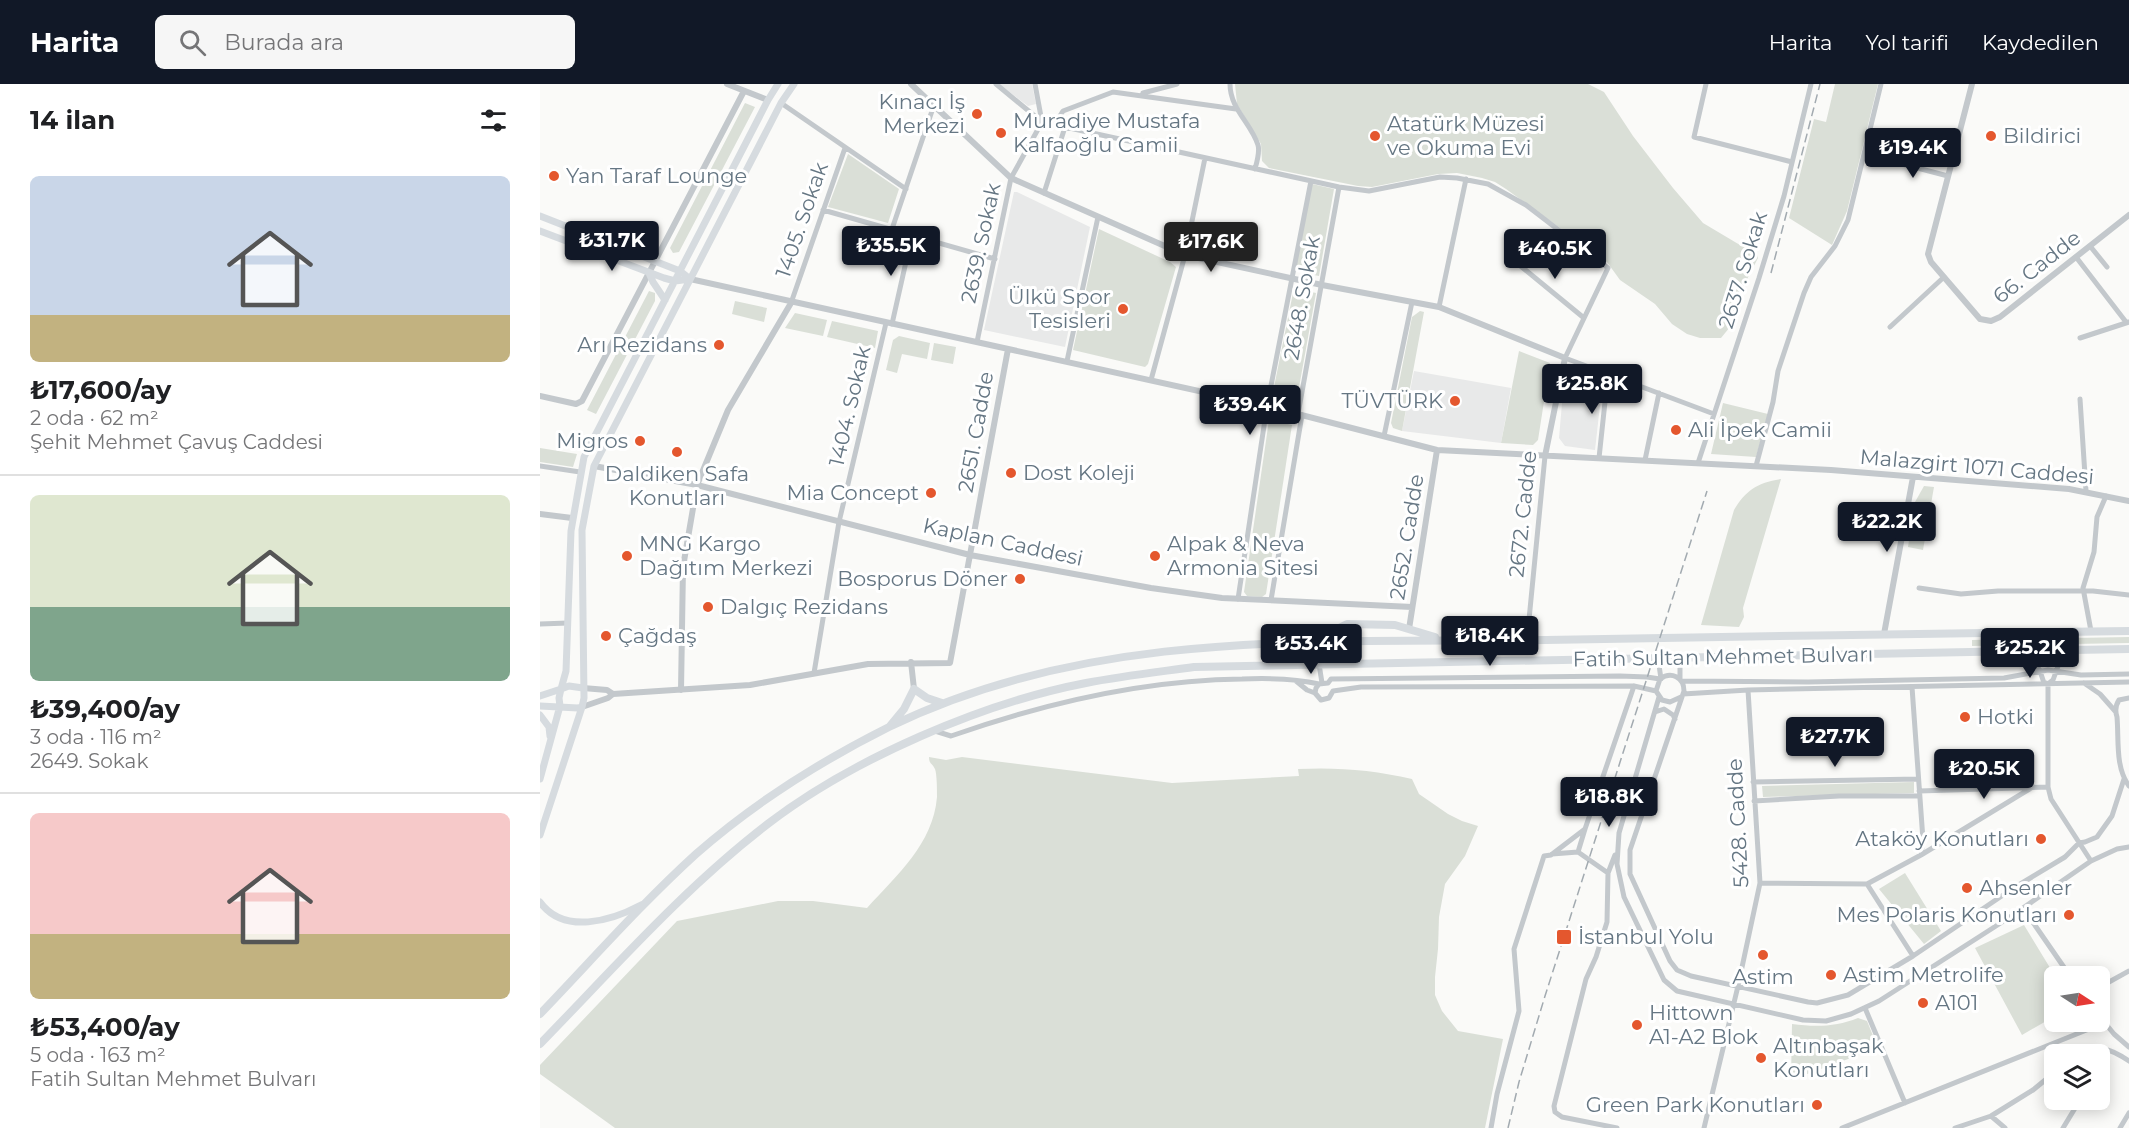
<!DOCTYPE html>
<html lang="tr">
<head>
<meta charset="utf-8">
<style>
  body { margin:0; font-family:Montserrat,sans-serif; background:#f6f6f6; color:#202124; height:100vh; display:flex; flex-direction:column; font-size:22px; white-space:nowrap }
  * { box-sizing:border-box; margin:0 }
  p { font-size:20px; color:#757577 }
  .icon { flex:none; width:33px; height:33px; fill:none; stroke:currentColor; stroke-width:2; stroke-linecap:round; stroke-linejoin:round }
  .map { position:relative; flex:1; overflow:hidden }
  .side { display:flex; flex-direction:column; background:#fff; width:540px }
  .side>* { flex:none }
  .needle { width:39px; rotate:102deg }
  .fabs { position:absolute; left:1504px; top:882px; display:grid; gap:12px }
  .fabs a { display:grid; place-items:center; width:66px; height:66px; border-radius:9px; background:#fff; box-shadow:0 3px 15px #0003; font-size:30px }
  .price { position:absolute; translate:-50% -51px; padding:0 14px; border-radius:6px; background:#111827; color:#fff; font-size:20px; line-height:39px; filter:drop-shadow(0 2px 3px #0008) }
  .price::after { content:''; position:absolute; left:50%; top:36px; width:18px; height:14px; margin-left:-9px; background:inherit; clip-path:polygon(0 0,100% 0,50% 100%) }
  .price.active { background:#222; color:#fff }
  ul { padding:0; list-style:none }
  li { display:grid; align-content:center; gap:12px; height:318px; padding:0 30px }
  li+li { border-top:2px solid #e0e0e0 }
  li span { display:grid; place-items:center; height:186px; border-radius:9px; color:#555 }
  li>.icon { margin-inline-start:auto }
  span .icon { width:108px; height:108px; fill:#fffc; stroke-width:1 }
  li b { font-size:26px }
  h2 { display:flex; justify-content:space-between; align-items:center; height:72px; padding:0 30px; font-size:26px }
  header { display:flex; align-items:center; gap:36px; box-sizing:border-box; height:84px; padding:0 30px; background:#111827; color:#fff }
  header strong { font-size:28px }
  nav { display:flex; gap:33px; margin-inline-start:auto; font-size:21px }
  .search { width:420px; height:54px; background:#f6f6f6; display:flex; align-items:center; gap:15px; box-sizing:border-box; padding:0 21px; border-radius:9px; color:#757577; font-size:22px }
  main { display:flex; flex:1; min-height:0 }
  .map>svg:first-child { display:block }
  .built { fill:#e8e9e9 }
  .green { fill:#dadfd7 }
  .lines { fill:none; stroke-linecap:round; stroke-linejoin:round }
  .minor { stroke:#c3c8cc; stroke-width:5 }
  .tertiary { stroke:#c3c8cc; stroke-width:6 }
  .secondary { stroke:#d6dbdf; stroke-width:7 }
  .trunk { stroke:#d6dbdf; stroke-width:8 }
  .rail { stroke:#a2aab0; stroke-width:1.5; stroke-dasharray:9 4.5; stroke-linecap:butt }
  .poi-dot { fill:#e4572e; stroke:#fff; stroke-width:2 }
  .labels { text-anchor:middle; stroke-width:6; stroke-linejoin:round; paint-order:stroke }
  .poi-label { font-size:21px; fill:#657683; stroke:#fff; text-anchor:start }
  .street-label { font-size:21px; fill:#657683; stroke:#fff }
</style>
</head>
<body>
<header>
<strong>Harita</strong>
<div class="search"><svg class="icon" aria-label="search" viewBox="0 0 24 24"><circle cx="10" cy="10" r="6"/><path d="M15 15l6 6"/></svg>Burada ara</div>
<nav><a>Harita</a><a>Yol tarifi</a><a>Kaydedilen</a></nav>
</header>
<main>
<section class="side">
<h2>14 ilan<svg class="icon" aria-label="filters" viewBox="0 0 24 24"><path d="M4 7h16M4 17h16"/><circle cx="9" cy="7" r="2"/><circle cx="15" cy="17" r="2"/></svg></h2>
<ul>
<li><span style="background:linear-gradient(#c9d6e8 75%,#c2b280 0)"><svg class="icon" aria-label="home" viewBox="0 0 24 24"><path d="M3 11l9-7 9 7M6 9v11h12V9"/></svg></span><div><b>₺17,600/ay</b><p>2 oda · 62 m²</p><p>Şehit Mehmet Çavuş Caddesi</p></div></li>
<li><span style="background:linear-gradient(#dfe7d0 60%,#7fa58c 0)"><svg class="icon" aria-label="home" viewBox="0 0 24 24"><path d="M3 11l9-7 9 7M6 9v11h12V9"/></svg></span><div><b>₺39,400/ay</b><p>3 oda · 116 m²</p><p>2649. Sokak</p></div></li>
<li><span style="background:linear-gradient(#f6c9c9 65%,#c2b280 0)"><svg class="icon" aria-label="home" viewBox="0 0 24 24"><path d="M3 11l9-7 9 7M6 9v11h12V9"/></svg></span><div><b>₺53,400/ay</b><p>5 oda · 163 m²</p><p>Fatih Sultan Mehmet Bulvarı</p></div></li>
</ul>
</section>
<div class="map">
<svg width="1589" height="1044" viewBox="0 0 1589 1044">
  <rect width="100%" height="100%" fill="#fafaf8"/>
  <path class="built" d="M459,0h33l4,20 -8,2z
    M474,108h3l73,35 -25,120 -81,-17z
    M874,287l97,17 -10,55 -99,-12z
    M1023,308l38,4 -6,54 -30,-4 -6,-8z"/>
  <path class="green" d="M695,0h353l16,8 29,44 40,52 30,35 37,22 17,6 1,7 -18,35 -10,34 -9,11h-21l-13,-4 -15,-10 -17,-20 -35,-24 -13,-18 -101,-73 -11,-7 -13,-4 -25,-5 -19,1 -66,13 -14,-1 -89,-18 -7,-7 -1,-17 -24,-40z
    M1295,0h43l-31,127 -15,34 -43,-27 25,-99 12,3z
    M205,19l10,4 -76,145 -6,1 -3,-5 1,-2z
    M308,70l51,35 -11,34 -60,-16z
    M772,100l22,5 -15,87 -24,-5z
    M559,145l71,33 6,5 -28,97 -3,3 -72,-17z
    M754,204l22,5 -20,111 -24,-7z
    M109,207l6,2v8l-59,113 -9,-4z
    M195,217l32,7 -3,14 -32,-8z
    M880,227l4,1 -22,119 -9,-3 -2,-5 21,-106z
    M255,229l32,7 -4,16 -38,-8z
    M292,237l46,10 -3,17 -48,-11z
    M359,252l31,7 -3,16 -25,-5 -5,19 -11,-3 7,-30z
    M394,259l22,4 -3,17 -22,-4z
    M979,267l31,12 -12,77 -5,5 -32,-2z
    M1183,319l45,11 -12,43 -45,-3z
    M729,336l23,5 -26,169 -4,3 -15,-1 -3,-4z
    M0,364l37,6 -4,13 -33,-5z
    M1241,395l-38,129 1,9 -5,10 -38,-2 33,-115c11,-19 24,-28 47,-31z
    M1384,402l10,1 -11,63 -15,-3 7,-45z
    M1589,553v6l-157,3v-6z
    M389,673l17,3 16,-3 210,26 127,-7 -1,-7c39,-2 76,1 114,10l7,15 29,20 14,7 16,5 -13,30 -20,28 -6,33 -1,32 -3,28v18l7,16 16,20 45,8 -18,89h-870l-75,-54v-9l137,-144 101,-20h35l54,7c30,-33 66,-64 70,-111 0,-8 0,-22 -2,-28 -3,-6 -6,-5 -6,-12z
    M1374,698v11l-151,4 -1,-11z
    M1365,789l36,58 -17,13 -45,-55z
    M1484,841l31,51v40l-33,19 -47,-87z
    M1318,934l9,3 11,27 -87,32 1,-56c23,3 44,3 66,-6z"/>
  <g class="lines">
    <path class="minor" d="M456,0l46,38 297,65 30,4 71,-14 17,1 31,6 38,21 82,63 -43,90 149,56
      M495,0l7,38
      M690,0c0,25 21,39 28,61 2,7 -1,17 -3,24
      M1166,0l-12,53 98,25
      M603,9l34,-9
      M241,19l125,86
      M514,41l9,-14 50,-19 123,17
      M1343,75l65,17
      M504,109l21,-66
      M283,126l172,49
      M352,145l42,-124
      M1550,162l17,21
      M1536,173l50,65
      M972,175l72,59
      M251,219l54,-155
      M899,223l27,-128
      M352,240l20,-89
      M1350,243l54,-50
      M1540,254l49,-16
      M437,258l34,-164 31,-56
      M527,277l31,-144
      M611,296l34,-125 20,-97
      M1540,315l6,92
      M758,330l41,-227
      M844,352l28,-134
      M1059,374l9,-84
      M1105,376l14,-67
      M1158,379l61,-185 25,-82 27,-112
      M0,382l40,6
      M1216,382l17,-64 5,-31 26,-78 7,-16 24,-31 13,-26 33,-136
      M1379,504l42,6 37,-3h95l36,4
      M698,515l29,-193 44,-225
      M731,516l31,-185
      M0,540l28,-1
      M1551,547l-8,-43 11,-36 3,-35 9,-21
      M987,556l18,-184
      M1524,566l-11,30 -5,4v103l3,12 40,62
      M1488,567l12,20 4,12h2
      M1118,574l3,21
      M779,580l3,19
      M274,589l25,-151 47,-199
      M1140,595v-21
      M756,597l11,9 8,3 6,7 8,-2 4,-7
      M1141,597l127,1 196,-4 44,-8 33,5 48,-1
      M1544,599l16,11 15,17
      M1372,603l11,153 -2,15
      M793,607l28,-4 273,-1 22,5
      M775,609l1,-5 3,-4 9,-1 3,-4 289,-3 27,1 13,2
      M1143,610l65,-4 381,-8
      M1119,613l-40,136 -2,31 7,33 40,83 13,11 126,29 23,1 25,-7 28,-13 131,-84 81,-56 26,-12 12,-2
      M1141,613l-11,5 -8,-2 -6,-9 4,-12c11,-8 24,-2 24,12l-54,159v24l40,87 7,9 14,6 117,26 9,1 31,-8 65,-39 99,-67 53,-32 14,-14 6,-1 12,-5 15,-21 12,-37
      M1589,614l-10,2c-4,6 -4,11 -2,17 2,23 -2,50 12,69
      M1115,628l9,-3 9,6 2,4
      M395,647l16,5c94,-33 191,-56 291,-57 26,-1 52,-1 77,5
      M1213,698l165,-3
      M1379,707l129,-4
      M1214,717l85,-5h80
      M1045,745l-7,23 30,21
      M1012,770l26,-2
      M1075,771l-7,18 -1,49 -11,35 -10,22 -32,127 1,6 7,5 55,11
      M1220,799l107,1 54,-29 112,-68
      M1327,800l46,72
      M1483,824l47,68
      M1560,903l29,-16
      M1325,924l40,95
      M1560,933l14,17 15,13
      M1538,970c24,-8 30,-7 51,7
      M1560,980l8,-14
      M1451,1032l14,12
      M951,1044l6,-34 22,-83 -5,-62 30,-93 7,-1 34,-26 49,-143
      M1164,1044l34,-142 22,-103 -12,-193
      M1302,1044l262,-105
      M1415,1044l36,-12 42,-26 22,-18
      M1523,1044l17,-28
      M1580,1044l9,-15"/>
    <path class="tertiary" d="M187,0l41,16
      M371,0l100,94 174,77 137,30 117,22 126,51 -20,98
      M1432,0l-44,170 3,8 49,57 11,2 9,-4 129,-102
      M150,195l577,127 170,44 394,20 238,19 60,12
      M0,312l36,8 6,-3 162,-310
      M54,382l103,19 273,70 181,33 71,10 190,9
      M0,430l32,4
      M869,545l28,-179
      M1344,550l29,-157
      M371,578l3,27
      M141,606l2,-123 14,-82 31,-75 63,-107
      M73,610l137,-9 118,-21 82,-1 58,-314
      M42,623l26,-9 5,-4 -6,-4 -24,-2"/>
    <path class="secondary" d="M0,132l140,55 10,8
      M0,147l124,47 11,3 15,-2
      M109,189l4,9 12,18
      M0,612l21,-7 5,-18 5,-140 13,-74 184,-357 10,-16
      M0,622l38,2 4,-1 2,-9 -2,-168 12,-64 187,-363 13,-19
      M0,631l9,12 1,9
      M0,695l20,-73 -1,-8 2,-9 8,-3 14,2
      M0,751l42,-128
      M0,818c24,33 71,19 101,3"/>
    <path class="trunk" d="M773,557l34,-17 48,1 40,12
      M350,642l14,-17 10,-20 13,9 15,5
      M0,930c51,-53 101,-110 156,-160 57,-50 125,-93 193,-127 204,-100 436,-84 657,-87 194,-3 389,-7 583,-9
      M0,960c74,-76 144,-156 229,-221 84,-64 213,-120 317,-140 36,-7 72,-11 108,-16l935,-18"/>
    <path class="rail" d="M1231,189l49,-189
      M968,1044l11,-46 26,-86 162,-505"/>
  </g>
  <g class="poi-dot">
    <circle cx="437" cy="30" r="6"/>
    <circle cx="461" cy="49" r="6"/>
    <circle cx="835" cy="52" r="6"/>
    <circle cx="1451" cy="52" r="6"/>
    <circle cx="14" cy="92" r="6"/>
    <circle cx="583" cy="225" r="6"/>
    <circle cx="179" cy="261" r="6"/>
    <circle cx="915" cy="317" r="6"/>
    <circle cx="1136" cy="346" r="6"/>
    <circle cx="100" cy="357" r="6"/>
    <circle cx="137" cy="368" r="6"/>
    <circle cx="471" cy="389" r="6"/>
    <circle cx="391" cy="409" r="6"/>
    <circle cx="87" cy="472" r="6"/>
    <circle cx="615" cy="472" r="6"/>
    <circle cx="480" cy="495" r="6"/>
    <circle cx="168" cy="523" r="6"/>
    <circle cx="66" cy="552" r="6"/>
    <circle cx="1425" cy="633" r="6"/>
    <circle cx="1501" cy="755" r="6"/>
    <circle cx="1427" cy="804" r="6"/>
    <circle cx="1529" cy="831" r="6"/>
    <rect x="1016" y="845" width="16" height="16" rx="3"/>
    <circle cx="1223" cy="871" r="6"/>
    <circle cx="1291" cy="891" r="6"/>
    <circle cx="1383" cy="919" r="6"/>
    <circle cx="1097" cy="941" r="6"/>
    <circle cx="1221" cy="974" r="6"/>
    <circle cx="1277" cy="1021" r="6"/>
  </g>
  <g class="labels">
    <g class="poi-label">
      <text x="425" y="25" text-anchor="end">Kınacı İş<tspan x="425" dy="24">Merkezi</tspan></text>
      <text x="473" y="44">Muradiye Mustafa<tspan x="473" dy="24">Kalfaoğlu Camii</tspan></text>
      <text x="847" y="47">Atatürk Müzesi<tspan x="847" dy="24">ve Okuma Evi</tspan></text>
      <text x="1463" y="59">Bildirici</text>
      <text x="26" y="99">Yan Taraf Lounge</text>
      <text x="571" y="220" text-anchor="end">Ülkü Spor<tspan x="571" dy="24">Tesisleri</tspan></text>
      <text x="167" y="268" text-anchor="end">Arı Rezidans</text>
      <text x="903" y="324" text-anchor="end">TÜVTÜRK</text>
      <text x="1148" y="353">Ali İpek Camii</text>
      <text x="88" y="364" text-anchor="end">Migros</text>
      <text x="483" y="396">Dost Koleji</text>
      <text x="137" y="397" text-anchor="middle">Daldiken Safa<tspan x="137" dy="24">Konutları</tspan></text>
      <text x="379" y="416" text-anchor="end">Mia Concept</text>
      <text x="99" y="467">MNG Kargo<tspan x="99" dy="24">Dağıtım Merkezi</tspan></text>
      <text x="627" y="467">Alpak &amp; Neva<tspan x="627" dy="24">Armonia Sitesi</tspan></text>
      <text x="468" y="502" text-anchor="end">Bosporus Döner</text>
      <text x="180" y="530">Dalgıç Rezidans</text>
      <text x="78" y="559">Çağdaş</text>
      <text x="1437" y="640">Hotki</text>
      <text x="1489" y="762" text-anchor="end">Ataköy Konutları</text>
      <text x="1439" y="811">Ahsenler</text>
      <text x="1517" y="838" text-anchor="end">Mes Polaris Konutları</text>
      <text x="1038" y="860">İstanbul Yolu</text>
      <text x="1303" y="898">Astim Metrolife</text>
      <text x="1223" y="900" text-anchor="middle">Astim</text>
      <text x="1395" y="926">A101</text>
      <text x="1109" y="936">Hittown<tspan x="1109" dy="24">A1-A2 Blok</tspan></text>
      <text x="1233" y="969">Altınbaşak<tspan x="1233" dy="24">Konutları</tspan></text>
      <text x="1265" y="1028" text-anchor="end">Green Park Konutları</text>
    </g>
    <g class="street-label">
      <text transform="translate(262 136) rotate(-71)" y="7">1405. Sokak</text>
      <text transform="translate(441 159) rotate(-78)" y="7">2639. Sokak</text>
      <text transform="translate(1497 183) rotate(-38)" y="7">66. Cadde</text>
      <text transform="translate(1203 186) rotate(-73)" y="7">2637. Sokak</text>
      <text transform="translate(762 214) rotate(-80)" y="7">2648. Sokak</text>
      <text transform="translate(310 322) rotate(-77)" y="7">1404. Sokak</text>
      <text transform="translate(436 348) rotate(-80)" y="7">2651. Cadde</text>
      <text transform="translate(1437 383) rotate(5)" y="7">Malazgirt 1071 Caddesi</text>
      <text transform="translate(983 430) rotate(-84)" y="7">2672. Cadde</text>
      <text transform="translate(867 453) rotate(-81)" y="7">2652. Cadde</text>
      <text transform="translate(463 458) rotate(12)" y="7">Kaplan Caddesi</text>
      <text transform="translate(1183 573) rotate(-1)" y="7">Fatih Sultan Mehmet Bulvarı</text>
      <text transform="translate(1198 739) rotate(-93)" y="7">5428. Cadde</text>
    </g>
  </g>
</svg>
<div class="fabs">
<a><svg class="needle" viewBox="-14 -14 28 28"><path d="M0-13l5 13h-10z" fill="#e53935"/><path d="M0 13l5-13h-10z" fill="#757577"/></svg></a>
<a><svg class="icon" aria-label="layers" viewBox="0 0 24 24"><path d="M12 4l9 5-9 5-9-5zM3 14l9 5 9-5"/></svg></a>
</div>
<b class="price" style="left:1373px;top:95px">₺19.4K</b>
<b class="price" style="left:72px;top:188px">₺31.7K</b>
<b class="price active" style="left:671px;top:189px">₺17.6K</b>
<b class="price" style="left:351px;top:193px">₺35.5K</b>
<b class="price" style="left:1015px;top:196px">₺40.5K</b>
<b class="price" style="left:1052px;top:331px">₺25.8K</b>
<b class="price" style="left:710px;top:352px">₺39.4K</b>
<b class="price" style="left:1347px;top:469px">₺22.2K</b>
<b class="price" style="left:950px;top:583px">₺18.4K</b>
<b class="price" style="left:771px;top:591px">₺53.4K</b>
<b class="price" style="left:1490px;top:595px">₺25.2K</b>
<b class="price" style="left:1295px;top:684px">₺27.7K</b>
<b class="price" style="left:1444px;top:716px">₺20.5K</b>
<b class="price" style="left:1069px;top:744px">₺18.8K</b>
</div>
</main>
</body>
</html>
